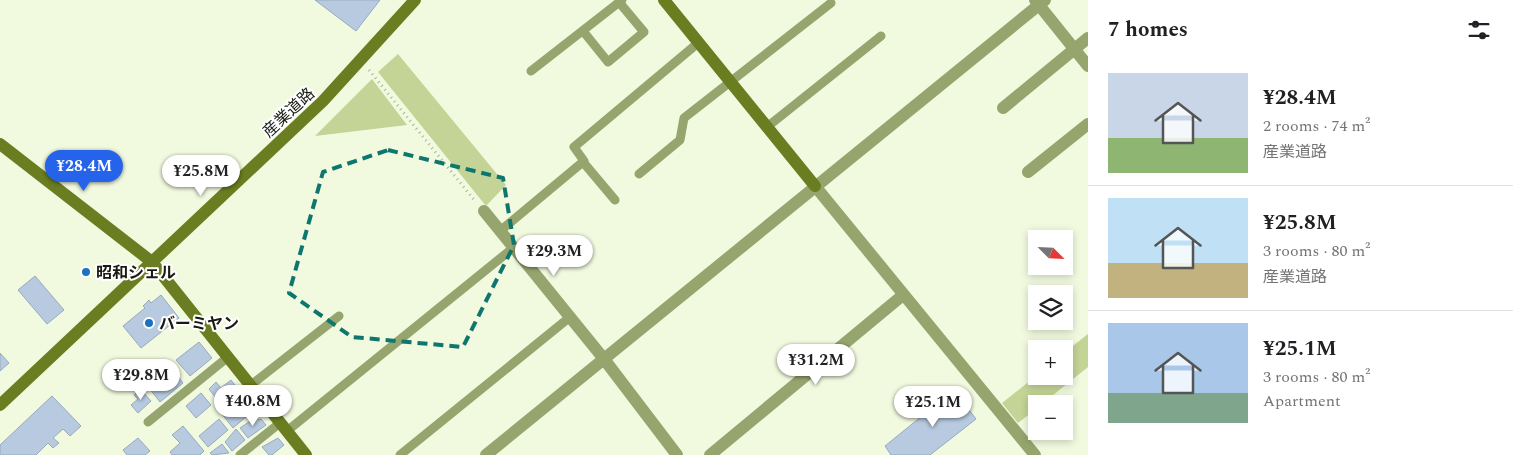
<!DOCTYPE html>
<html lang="en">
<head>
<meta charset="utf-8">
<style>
  body { margin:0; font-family:Spectral,"Noto Sans JP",serif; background:#f6f6f6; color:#202124; height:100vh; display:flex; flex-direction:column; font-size:19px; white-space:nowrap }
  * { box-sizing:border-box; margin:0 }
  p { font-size:16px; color:#757577 }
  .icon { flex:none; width:28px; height:28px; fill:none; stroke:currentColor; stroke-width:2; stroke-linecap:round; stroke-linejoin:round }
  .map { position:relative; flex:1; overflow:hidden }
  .panel { display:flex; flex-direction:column; background:#fff; width:425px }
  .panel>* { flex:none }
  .needle { width:32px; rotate:114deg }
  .tools { position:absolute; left:1028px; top:230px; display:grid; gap:10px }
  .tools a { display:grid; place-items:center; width:45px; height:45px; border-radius:0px; background:#fff; box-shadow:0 2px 8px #0003; font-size:25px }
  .price { position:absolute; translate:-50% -42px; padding:0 11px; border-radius:18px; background:#fff; color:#222; font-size:16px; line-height:32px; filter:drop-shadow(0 1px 2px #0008) }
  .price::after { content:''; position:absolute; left:50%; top:30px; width:15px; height:11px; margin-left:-8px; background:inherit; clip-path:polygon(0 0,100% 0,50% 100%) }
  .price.on { background:#2563eb; color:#fff }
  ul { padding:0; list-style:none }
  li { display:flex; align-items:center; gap:15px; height:125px; padding:0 20px }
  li+li { border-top:1px solid #e0e0e0 }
  li span { display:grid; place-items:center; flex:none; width:140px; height:100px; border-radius:0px; color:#555 }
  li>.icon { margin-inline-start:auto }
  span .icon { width:60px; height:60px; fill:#fffc; stroke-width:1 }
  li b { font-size:21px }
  h2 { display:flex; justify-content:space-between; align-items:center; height:60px; padding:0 20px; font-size:21px }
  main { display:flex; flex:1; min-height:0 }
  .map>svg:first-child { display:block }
  .green { fill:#c3d496 }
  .building { fill:#b7cadf; stroke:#97aabe }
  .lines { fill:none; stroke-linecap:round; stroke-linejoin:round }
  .path { stroke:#acb29e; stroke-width:3; stroke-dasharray:1 4; stroke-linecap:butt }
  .lane { stroke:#96a56d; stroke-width:9 }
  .street { stroke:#96a56d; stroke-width:12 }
  .secondary { stroke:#6a7d20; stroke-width:12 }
  .marked { fill:none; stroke:#0f766e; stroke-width:4; stroke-dasharray:10 6; stroke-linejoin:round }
  .poi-dot { fill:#1b72c0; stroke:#fff; stroke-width:2 }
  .labels { text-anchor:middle; stroke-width:4; stroke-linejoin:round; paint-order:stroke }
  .street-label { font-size:16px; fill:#181b11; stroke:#fff }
  .poi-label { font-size:16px; font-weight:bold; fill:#181b11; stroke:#fff; text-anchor:start }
</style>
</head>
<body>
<main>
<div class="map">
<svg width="1088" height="455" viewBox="0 0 1088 455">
  <rect width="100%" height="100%" fill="#f1f9df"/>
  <path class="green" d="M398,54l108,131 -20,21 -108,-134z
    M372,79l35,46 -92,11z
    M1088,334v33l-46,37h-6v5l-18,14 -16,-20 34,-27h28v-23z"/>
  <path class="building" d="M315,0h65l-24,31z
    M35,276l29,34 -17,14 -29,-34z
    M161,295l18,23 -38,30 -18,-22 22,-18 -2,-2 6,-6 2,3z
    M199,342l13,16 -22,18 -14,-16z
    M0,353l9,10 -9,8z
    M172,369l11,14 -23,19 -11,-14z
    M231,380l6,8 -18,14 -10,-13 7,-7 5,6z
    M140,389l11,12 -13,12 -7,-8 7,-6 -4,-4z
    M954,390l22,29 -46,36h-39l-6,-9z
    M201,393l10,12 -15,13 -10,-12z
    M52,396l29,30 -11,10 -7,-7 -10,9 6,5 -6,5 -5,-5 -12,12h-36v-10z
    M242,398l11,13 -20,17 -11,-14 6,-6 3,4 7,-6 -2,-4z
    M256,417l3,3 2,-1 5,6 -18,13 -8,-10z
    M219,419l9,11 -20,17 -9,-11z
    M183,426l21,25 -4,4h-28l-2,-3 10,-9 -8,-8z
    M236,429l9,11 -13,11 -7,-9z
    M138,438l12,13 -5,4h-18l-4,-5z
    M278,438l6,7 -12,10h-3l-7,-8z
    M222,444l7,9 -17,2 -2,-2z"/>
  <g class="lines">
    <path class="path" d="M369,70l106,131"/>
    <path class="lane" d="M583,31l25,31 36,-30 -25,-30
      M531,71l91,-71
      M767,127l114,-91
      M583,162l32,38
      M639,174l41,-34 4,-22 147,-115
      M500,231l84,-70 -10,-14 124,-104
      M251,385l88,-69
      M148,422l80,-65
      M287,431l226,-183
      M240,455l41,-33
      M400,455l170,-138"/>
    <path class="street" d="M1035,0l53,66
      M1003,108l85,-70
      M1028,172l60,-48
      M815,186l220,269
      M484,211l120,148 73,96
      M486,455l559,-455
      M710,455l193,-160"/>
    <path class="secondary" d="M664,0l151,186
      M0,144l152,118 154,193
      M0,405l323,-304 92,-101"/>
  </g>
  <path class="marked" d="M388,150l115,28 11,67 -51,102 -111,-10 -63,-44 34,-121z"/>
  <g class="poi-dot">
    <circle cx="86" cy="272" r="5"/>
    <circle cx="149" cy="323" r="5"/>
  </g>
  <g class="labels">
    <g class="street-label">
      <text transform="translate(288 112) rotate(-43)" y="6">産業道路</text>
    </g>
    <g class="poi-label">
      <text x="96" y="278">昭和シェル</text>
      <text x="159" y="329">バーミヤン</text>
    </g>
  </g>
</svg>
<div class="tools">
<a><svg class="needle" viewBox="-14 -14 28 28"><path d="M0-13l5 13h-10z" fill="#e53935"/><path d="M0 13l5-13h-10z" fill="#757577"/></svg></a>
<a><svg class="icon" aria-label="layers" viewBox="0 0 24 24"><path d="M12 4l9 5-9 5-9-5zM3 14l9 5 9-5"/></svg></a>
<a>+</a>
<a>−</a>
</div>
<b class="price on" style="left:84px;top:192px">¥28.4M</b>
<b class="price" style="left:201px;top:197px">¥25.8M</b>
<b class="price" style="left:554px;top:277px">¥29.3M</b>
<b class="price" style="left:816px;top:386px">¥31.2M</b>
<b class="price" style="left:141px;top:401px">¥29.8M</b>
<b class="price" style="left:253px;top:427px">¥40.8M</b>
<b class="price" style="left:933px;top:428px">¥25.1M</b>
</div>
<section class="panel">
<h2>7 homes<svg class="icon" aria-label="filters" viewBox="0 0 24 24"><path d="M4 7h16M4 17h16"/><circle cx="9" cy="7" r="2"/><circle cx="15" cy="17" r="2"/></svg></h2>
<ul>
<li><span style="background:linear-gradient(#c9d6e8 65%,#8fb573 0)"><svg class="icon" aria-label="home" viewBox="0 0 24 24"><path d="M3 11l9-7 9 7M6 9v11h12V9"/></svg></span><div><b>¥28.4M</b><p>2 rooms · 74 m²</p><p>産業道路</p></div></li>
<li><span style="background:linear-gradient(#bfe0f5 65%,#c2b280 0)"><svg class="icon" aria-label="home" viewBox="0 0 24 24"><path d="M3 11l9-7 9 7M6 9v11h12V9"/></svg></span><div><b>¥25.8M</b><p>3 rooms · 80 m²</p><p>産業道路</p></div></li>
<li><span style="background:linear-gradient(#a9c7e8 70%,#7fa58c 0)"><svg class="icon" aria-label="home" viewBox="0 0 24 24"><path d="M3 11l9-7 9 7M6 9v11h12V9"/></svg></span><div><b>¥25.1M</b><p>3 rooms · 80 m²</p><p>Apartment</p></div></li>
</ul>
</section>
</main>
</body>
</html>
